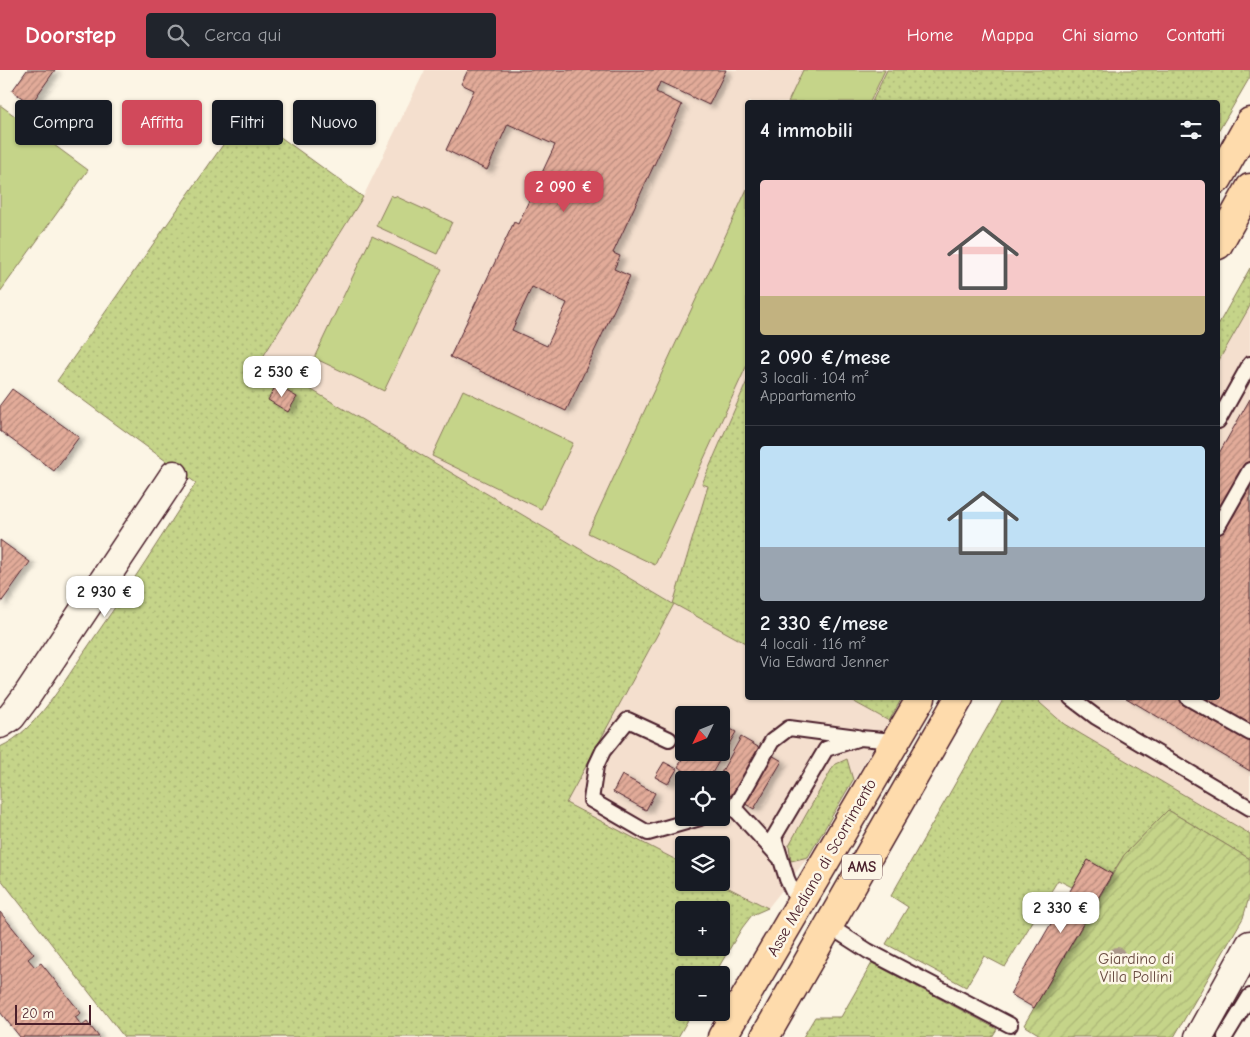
<!DOCTYPE html>
<html lang="it">
<head>
<meta charset="utf-8">
<style>
  body { margin:0; font-family:"Comic Neue",sans-serif; background:#20242c; color:#f1f3f6; height:100vh; display:flex; flex-direction:column; font-size:19px; white-space:nowrap }
  * { box-sizing:border-box; margin:0 }
  p { font-size:16px; color:#9ea1a6 }
  .icon { flex:none; width:28px; height:28px; fill:none; stroke:currentColor; stroke-width:2; stroke-linecap:round; stroke-linejoin:round }
  .map { position:relative; flex:1; overflow:hidden }
  .panel { position:absolute; left:745px; top:30px; width:475px; height:600px; display:flex; flex-direction:column; background:#171b24; border-radius:5px; box-shadow:0 1px 4px #0004 }
  .panel>* { flex:none }
  .banner { position:absolute; left:15px; top:30px; width:475px; height:45px; display:flex; gap:10px }
  .needle { width:32px; rotate:227deg }
  .fabs { position:absolute; left:675px; top:636px; display:grid; gap:10px }
  .fabs a { display:grid; place-items:center; width:55px; height:55px; border-radius:5px; background:#171b24; box-shadow:0 1px 4px #0004; font-size:25px }
  .scale { position:absolute; left:15px; bottom:12px; width:76px; box-sizing:border-box; padding-left:5px; border:2px solid #4a1f2b; border-top:0; font-size:14px; line-height:18px; white-space:nowrap; color:#4a1f2b; -webkit-text-stroke:4px #fcf5e5; paint-order:stroke }
  .price { position:absolute; translate:-50% -42px; padding:0 11px; border-radius:10px; background:#fff; color:#222; font-size:16px; line-height:32px; filter:drop-shadow(0 1px 2px #0008) }
  .price::after { content:''; position:absolute; left:50%; top:30px; width:15px; height:11px; margin-left:-8px; background:inherit; clip-path:polygon(0 0,100% 0,50% 100%) }
  .price.current { background:#d1495b; color:#fff }
  ul { padding:0; list-style:none }
  li { display:grid; align-content:center; gap:10px; height:265px; padding:0 15px }
  li+li { border-top:1px solid #363941 }
  li span { display:grid; place-items:center; height:155px; border-radius:5px; color:#555 }
  li>.icon { margin-inline-start:auto }
  span .icon { width:90px; height:90px; fill:#fffc; stroke-width:1 }
  li b { font-size:21px }
  h2 { display:flex; justify-content:space-between; align-items:center; height:60px; padding:0 15px; font-size:21px }
  .tag { padding:0 18px; border-radius:5px; background:#171b24; box-shadow:0 1px 4px #0004; font-size:18px; line-height:45px }
  .tag.current { background:#d1495b; color:#fff }
  header { display:flex; align-items:center; gap:30px; box-sizing:border-box; height:70px; padding:0 25px; background:#d1495b; color:#fff }
  header strong { font-size:24px }
  nav { display:flex; gap:28px; margin-inline-start:auto; font-size:18px }
  .search { width:350px; height:45px; background:#20242c; display:flex; align-items:center; gap:12px; box-sizing:border-box; padding:0 18px; border-radius:5px; color:#9ea1a6; font-size:19px }
  .map>svg:first-child { display:block }
  .built { fill:#f4dfce; fill-rule:evenodd }
  .grass { fill:url(#grass-dots); stroke:#887a5a; fill-rule:evenodd }
  .park { fill:#c5d489; stroke:#887a5a }
  .garden { fill:url(#garden-furrows); stroke:#887a5a }
  .building { fill:url(#building-hatch); stroke:#4a1f2b; fill-rule:evenodd; filter:url(#shadow) }
  .lines { fill:none; stroke-linecap:round; stroke-linejoin:round }
  .service-casing { stroke:#4a1f2b; stroke-width:18 }
  .minor-casing { stroke:#4a1f2b; stroke-width:31 }
  .trunk-casing { stroke:#4a1f2b; stroke-width:31 }
  .service { stroke:#fcf5e5; stroke-width:14 }
  .minor { stroke:#fcf5e5; stroke-width:28 }
  .trunk { stroke:#fedbac; stroke-width:28 }
  .tree { fill:#ab988b }
  .labels { text-anchor:middle; stroke-width:5; stroke-linejoin:round; paint-order:stroke }
  .shield { fill:#fcf5e5; stroke:#7f5f63; stroke-width:1 }
  .shield-label { font-size:15px; font-weight:bold; fill:#4a1f2b }
  .street-label { font-size:16px; fill:#4a1f2b; stroke:#fcf5e5 }
  .park-label { font-size:16px; fill:#694c42; stroke:#fcf5e5 }
</style>
</head>
<body>
<header>
<strong>Doorstep</strong>
<div class="search"><svg class="icon" aria-label="search" viewBox="0 0 24 24"><circle cx="10" cy="10" r="6"/><path d="M15 15l6 6"/></svg>Cerca qui</div>
<nav><a>Home</a><a>Mappa</a><a>Chi siamo</a><a>Contatti</a></nav>
</header>
<div class="map">
<svg width="1250" height="967" viewBox="0 0 1250 967">
  <defs>
    <pattern id="grass-dots" width="8" height="8" patternUnits="userSpaceOnUse" patternTransform="scale(1.25)"><rect width="8" height="8" fill="#c5d489"/><path d="M2 2h.1M6 6h.1" fill="none" stroke="#abb676" stroke-width="1.8" stroke-linecap="round"/></pattern>
    <pattern id="garden-furrows" width="10" height="10" patternUnits="userSpaceOnUse" patternTransform="scale(1.25)"><rect width="10" height="10" fill="#c5d489"/><path d="M-1 1l2-2M0 10L10 0M9 11l2-2" fill="none" stroke="#abb676"/></pattern>
    <pattern id="building-hatch" width="6" height="6" patternUnits="userSpaceOnUse" patternTransform="scale(1.25)"><rect width="6" height="6" fill="#e2ab99"/><path d="M-1 1l2-2M0 6l6-6M5 7l2-2" fill="none" stroke="#b98b7d"/></pattern>
    <filter id="shadow"><feDropShadow dx="5.5" dy="3" stdDeviation="2.5" flood-color="#0004"/></filter>
  </defs>
  <rect width="100%" height="100%" fill="#fcf5e5"/>
  <filter id="ink" filterUnits="userSpaceOnUse"><feTurbulence type="fractalNoise" baseFrequency=".02" numOctaves="2"/><feDisplacementMap in="SourceGraphic" scale="10" xChannelSelector="R" yChannelSelector="G"/><feConvolveMatrix kernelMatrix="1 2 1 2 8 2 1 2 1" color-interpolation-filters="sRGB"/></filter>
  <g filter="url(#ink)">
    <path class="built" d="M425,0h462l-15,32h-124l-1,279 -45,102 6,3 -34,117 73,41 1,54h99l42,23 -81,136 -40,51 -49,-25 2,-1v-37h-37v19l-118,-61 108,-199 -413,-244 102,-163zM684,645h37v37h-37zM684,710h37v38h-37z
      M1250,236v528l-186,-110 -24,-21 -2,-5h180v-336z"/>
    <path class="grass" d="M887,0h363v7l-32,55v-30h-346z
      M246,42l117,85 -102,163 412,244 35,-118 -6,-2 45,-103v263l-73,-40 -108,199 118,61v18l35,1 49,25 -16,7 -10,13 -28,47h-30v37l8,1 -14,24h-554l-124,-159v-131c36,-16 65,-67 87,-99 38,-54 73,-109 109,-165l-139,-102zM684,840h37v38h-37z
      M1250,198v38l-32,56v-37z
      M847,628h55l-13,23z
      M1004,628h34l2,5 24,21 186,110v25l-82,-49 -44,45 -12,19 -24,-14 -16,27 -14,-7 -53,87 -21,-11 -18,31 -80,-43 22,-37 -17,-11z
      M847,689l6,21 -45,77 -17,4 -2,-16 45,-80z
      M872,893l125,66 -5,8h-189l12,-20h26z"/>
    <path class="park" d="M803,0h82l-15,32h-82z
      M0,35l88,65 -88,122z
      M747,119v176l-92,200 -67,-32z
      M391,125l3,2 1,-1 57,26 -15,32 -61,-28z
      M372,166l70,33 -58,122 -70,-33z
      M463,320l110,53 -32,66 -109,-53z"/>
    <path class="garden" d="M1168,740l82,49v35l-7,24 -69,119h-131l-19,-12 100,-170z"/>
    <path class="building" d="M27,0h28l-24,34 -19,-13z
      M468,0h258l-17,35 -49,-23 -4,10 26,13 -69,148 7,3 -6,13 16,7 -64,135 -116,-54 64,-135 4,2 37,-79 -47,-21 -21,46 -41,-20 28,-60 -13,-6zM532,217l35,16 -20,43 -35,-16z
      M276,315l21,12 -9,15 -20,-12z
      M12,319l67,48 -25,34 -54,-40v-26z
      M1250,329v372l-124,-73h92v-243z
      M0,470l30,22 -30,42z
      M721,654l15,8 -28,48h-8l-22,-13 8,-15h35z
      M741,667l41,24 -28,48 -33,-19v-10h-4z
      M664,692l13,7 -9,15 -13,-7z
      M622,705l33,18 -9,17 -33,-18z
      M1088,790l24,14 -78,134 -24,-14z
      M0,842l34,42 -6,5 7,8 6,-4 40,50 -6,4 7,9 5,-4 12,15h-79l-20,-25z"/>
    <g class="lines">
      <g class="service-casing">
        <path id="service" d="M1218,351l32,-57
          M1218,456l32,-56
          M1071,628l25,19 154,91
          M1188,628l62,35
          M669,669l-41,-19 -25,31 -7,15 -5,34 57,33 52,-15
          M721,742l13,-4
          M779,787l-45,-49 38,-67 17,-13 68,9
          M799,835l-12,-26 -13,-42 52,-88 34,-11 35,3
          M829,856l39,25 142,74
          M1225,967l25,-41"/>
      </g>
      <g class="minor-casing">
        <path id="minor" d="M0,654l11,-7 15,-20 148,-222
          M1199,967l51,-92"/>
      </g>
      <g class="trunk-casing">
        <path id="trunk" d="M1218,109l32,-57
          M1218,175l32,-57
          M722,967l199,-339
          M765,967l194,-339"/>
      </g>
      <use href="#service" class="service"/>
      <use href="#minor" class="minor"/>
      <use href="#trunk" class="trunk"/>
    </g>
    <circle class="tree" cx="1117" cy="885" r="8"/>
  </g>
  <g class="labels">
    <rect class="shield" x="842" y="784.5" width="40" height="25" rx="4"/>
    <g class="shield-label">
      <text x="862" y="802">AMS</text>
    </g>
    <g class="street-label">
      <text transform="translate(821 797) rotate(-60)" y="6">Asse Mediano di Scorrimento</text>
    </g>
    <g class="park-label">
      <text x="1136" y="894">Giardino di<tspan x="1136" dy="18">Villa Pollini</tspan></text>
    </g>
  </g>
</svg>
<div class="fabs">
<a><svg class="needle" viewBox="-14 -14 28 28"><path d="M0-13l5 13h-10z" fill="#e53935"/><path d="M0 13l5-13h-10z" fill="#9ea1a6"/></svg></a>
<a><svg class="icon" aria-label="locate" viewBox="0 0 24 24"><circle cx="12" cy="12" r="6"/><path d="M12 2v4M12 18v4M2 12h4M18 12h4"/></svg></a>
<a><svg class="icon" aria-label="layers" viewBox="0 0 24 24"><path d="M12 4l9 5-9 5-9-5zM3 14l9 5 9-5"/></svg></a>
<a>+</a>
<a>−</a>
</div>
<div class="scale">20 m</div>
<b class="price current" style="left:564px;top:143px">2 090 €</b>
<b class="price" style="left:282px;top:328px">2 530 €</b>
<b class="price" style="left:105px;top:548px">2 930 €</b>
<b class="price" style="left:1061px;top:864px">2 330 €</b>
<div class="banner">
<a class="tag">Compra</a>
<a class="tag current">Affitta</a>
<a class="tag">Filtri</a>
<a class="tag">Nuovo</a>
</div>
<section class="panel">
<h2>4 immobili<svg class="icon" aria-label="filters" viewBox="0 0 24 24"><path d="M4 7h16M4 17h16"/><circle cx="9" cy="7" r="2"/><circle cx="15" cy="17" r="2"/></svg></h2>
<ul>
<li><span style="background:linear-gradient(#f6c9c9 75%,#c2b280 0)"><svg class="icon" aria-label="home" viewBox="0 0 24 24"><path d="M3 11l9-7 9 7M6 9v11h12V9"/></svg></span><div><b>2 090 €/mese</b><p>3 locali · 104 m²</p><p>Appartamento</p></div></li>
<li><span style="background:linear-gradient(#bfe0f5 65%,#9aa5b1 0)"><svg class="icon" aria-label="home" viewBox="0 0 24 24"><path d="M3 11l9-7 9 7M6 9v11h12V9"/></svg></span><div><b>2 330 €/mese</b><p>4 locali · 116 m²</p><p>Via Edward Jenner</p></div></li>
</ul>
</section>
</div>
</body>
</html>
